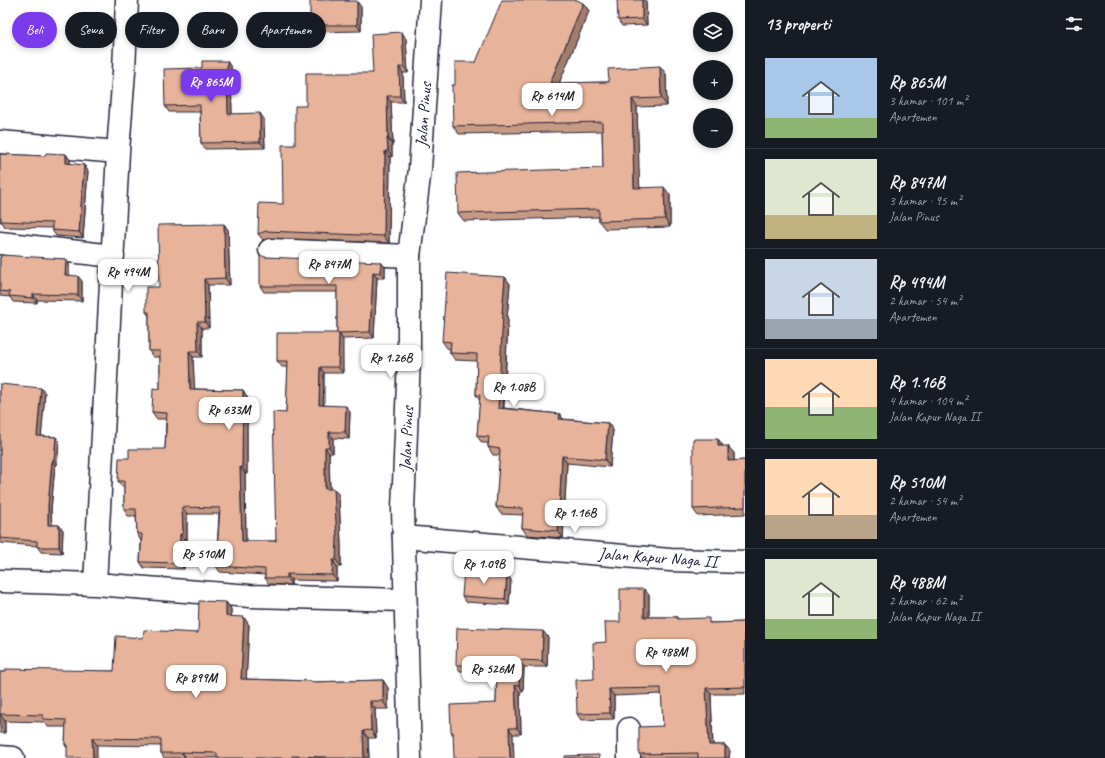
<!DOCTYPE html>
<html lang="id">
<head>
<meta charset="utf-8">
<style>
  body { margin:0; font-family:Caveat,sans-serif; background:#20242c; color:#f1f3f6; height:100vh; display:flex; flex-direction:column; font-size:15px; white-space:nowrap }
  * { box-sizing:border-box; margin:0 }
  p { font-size:13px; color:#9ea1a6 }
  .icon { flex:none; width:22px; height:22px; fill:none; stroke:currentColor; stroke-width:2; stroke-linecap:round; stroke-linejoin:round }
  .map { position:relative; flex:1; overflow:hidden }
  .details { display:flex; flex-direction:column; background:#171b24; width:360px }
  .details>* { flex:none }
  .guide { position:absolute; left:12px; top:12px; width:380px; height:36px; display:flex; gap:8px }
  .fabs { position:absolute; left:693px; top:12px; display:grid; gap:8px }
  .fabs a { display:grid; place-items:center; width:40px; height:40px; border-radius:50%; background:#171b24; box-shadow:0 2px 6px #0003; font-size:20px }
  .price { position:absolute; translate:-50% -34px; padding:0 9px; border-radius:8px; background:#fff; color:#222; font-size:13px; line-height:26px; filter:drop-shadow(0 1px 2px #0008) }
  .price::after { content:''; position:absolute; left:50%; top:24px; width:12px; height:9px; margin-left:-6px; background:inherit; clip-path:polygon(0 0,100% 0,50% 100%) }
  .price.on { background:#7c3aed; color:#fff }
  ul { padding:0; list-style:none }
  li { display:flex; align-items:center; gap:12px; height:100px; padding:0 20px }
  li+li { border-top:1px solid #363941 }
  li span { display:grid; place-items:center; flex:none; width:112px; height:80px; border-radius:0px; color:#555 }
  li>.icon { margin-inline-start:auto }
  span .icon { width:48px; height:48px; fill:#fffc; stroke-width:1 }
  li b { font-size:17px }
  h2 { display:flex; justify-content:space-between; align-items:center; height:48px; padding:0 20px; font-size:17px }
  .tag { padding:0 14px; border-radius:18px; background:#171b24; box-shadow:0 2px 6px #0003; font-size:14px; line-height:36px }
  .tag.on { background:#7c3aed; color:#fff }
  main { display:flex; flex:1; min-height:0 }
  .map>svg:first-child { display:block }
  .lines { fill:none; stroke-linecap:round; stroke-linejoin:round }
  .street-casing { stroke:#22223b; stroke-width:25 }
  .secondary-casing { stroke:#22223b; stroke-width:25 }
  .street { stroke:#fff; stroke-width:22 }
  .secondary { stroke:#fff; stroke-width:22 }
  .wall { fill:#c79a84; stroke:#22223b }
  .shaded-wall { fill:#a27d6c; stroke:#22223b }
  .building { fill:#e7b39a; stroke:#22223b }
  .labels { text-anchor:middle; stroke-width:3; stroke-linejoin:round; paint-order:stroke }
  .street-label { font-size:17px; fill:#22223b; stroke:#fff }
</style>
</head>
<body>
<main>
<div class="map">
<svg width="745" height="758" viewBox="0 0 745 758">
  <rect width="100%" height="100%" fill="#fff"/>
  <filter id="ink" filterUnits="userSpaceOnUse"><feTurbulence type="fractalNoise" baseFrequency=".025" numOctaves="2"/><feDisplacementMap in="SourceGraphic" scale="8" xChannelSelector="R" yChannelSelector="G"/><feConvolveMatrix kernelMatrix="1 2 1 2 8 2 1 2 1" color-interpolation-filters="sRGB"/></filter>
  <g filter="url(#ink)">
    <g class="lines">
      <g class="street-casing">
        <path id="street" d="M0,142l118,10
          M0,243l113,13
          M270,250l139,6
          M404,537l266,23 75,2
          M0,581l95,3 155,12 155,4
          M95,584l23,-432 6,-81 3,-71
          M0,757l13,1
          M629,758v-29"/>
      </g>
      <g class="secondary-casing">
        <path id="secondary" d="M410,758l-7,-249 6,-152v-101l11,-87 11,-169"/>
      </g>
      <use href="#street" class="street"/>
      <use href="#secondary" class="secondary"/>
    </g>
    <path class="wall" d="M321,0h28v1l12,6v24l-47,1 -4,-7z
      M646,0l1,25 -25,1 -4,-6z
      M583,3l6,8 -30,72 50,-1 57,-8 1,32 -30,1 2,80 31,8v32l-65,2 -6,-8v-4l-135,4 -6,-8 145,-45 -1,-37 -143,3 -6,-8 23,-64z
      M406,39l2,34h-5l1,29h-13l2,42h-1v13h-2l-1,86 -118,-5 -8,2 -5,-6 25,-30 12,-59 11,-39 67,-33z
      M231,67l1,47 32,5 1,29 -60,1 -4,-6 -1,-31h-31l-4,-6z
      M0,154l45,2 21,-2 4,6v4l14,1 4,6 -5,67 -27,-2 -4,-6v-2l-47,-1 -3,-5h-2z
      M224,224l4,6 2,55h-22l1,43h-7v29h-9l1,32 49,1 4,7v77h-2l1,67h30l10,-128 2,-46h-6l-5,-6 60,-28v-41h-73l-4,-6 5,-29 120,10v11h-8l-3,60 -32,1 1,34h-19v32l26,7 -1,27 -16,-1v15h-4l1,36 9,6 2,50v22h-4v14l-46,-1v5l-22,-1 -4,-6v-3l-45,-3 -4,-6 3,-52h-32v26h-2l-1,29 -40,-1 -4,-6 1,-21 -4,-7 -1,-18h-8l-4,-7v-22h-2l-4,-6 11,-23 36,-9 1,-30h-9l-5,-7 8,-23v-32h-7l-4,-6v-35l-3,-4 13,-25z
      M0,257l66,2 3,5v11l13,6v20l-45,-1v3l-24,-1 -3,-5 -10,-1z
      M505,277l5,7 -3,34 1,2 -4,88 56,6 3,5 45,4 5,7 -3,37 -43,-4 -4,75 -36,-3 -5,-7 1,-13 -22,-1 -5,-7 4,-52h-7l-5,-8v-4h-6l-5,-7 3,-35 -4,-6 1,-34 -22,-1 -5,-7v-4l-3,-1 -5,-7z
      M0,384l45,9 -4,43 15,1 3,5 -2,23h-2l-4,45 1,15h7l4,5 -1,23 -21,-1 -4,-6 -37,-3z
      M718,439l5,7 11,7v8l11,-1v54l-47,2 -5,-7z
      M507,574l4,6 -2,25 -43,-3 -4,-6z
      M649,595v22h28l1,2 34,4 33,-1v72h-34l2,51h12l5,6 -1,7h-86l-4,-4 24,-28 -1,-32 -48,2v23l-33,1 -4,-6 17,-35 12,-37 14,-20z
      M226,602l5,7v8l18,8 -3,54 65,2 1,1 71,-2 5,8v21h-13l1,29h-8l1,20h-205l-3,-5v-7l-64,-1 -30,3 -2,-3 1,-18h-18l-3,-5 -40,-1v12h-5v-61l114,-1 29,-33 55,-5z
      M548,637l-1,30h-23l-1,25h-3l1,42 -68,1 -2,-3 45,-29 1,-31 -37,-1 -4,-6z"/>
    <path class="shaded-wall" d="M642,0h4l1,25 -5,-6z
      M357,1l4,6v24l-4,-6z
      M583,3l6,8 -33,80 -6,-8z
      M402,32l4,7 2,34 -4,-6z
      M227,61l4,6 1,53 -4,-6z
      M660,66l6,8 1,32 -6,-8z
      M399,67l4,6 1,29 -4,-6z
      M387,96l4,6 2,42 -5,-6z
      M632,99l5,8 3,89 -6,-8z
      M260,113l4,6 1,29 -5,-6z
      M387,138l5,6v13l-4,-6z
      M385,151l5,6 -1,86 -5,-7z
      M66,154l4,6v10l-4,-7z
      M84,165l4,6 -5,67 -4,-6z
      M664,187l6,8v32l-5,-8z
      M224,224l4,6 2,55 -5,-7z
      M66,259l3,5v17l-4,-6z
      M381,262l4,5v11l-4,-5z
      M373,272l4,6 -3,60 -4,-6z
      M78,276l4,5v20l-4,-6z
      M505,277l5,7 -3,34 1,2 -5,95 -5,-7 4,-95z
      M204,279l4,6 1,43 -4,-6z
      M33,294l4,6v3l-4,-5z
      M197,322l5,6v29l-4,-6z
      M339,333l4,7v33l-5,-6z
      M189,351l4,6 2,38 -5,-6z
      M320,367l4,6 -1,38 -4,-6z
      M41,388l4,5 -4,48 -4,-5z
      M243,390l4,7v77l-5,-7z
      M346,406l4,6 -1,27 -4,-7z
      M560,414l4,7 -5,-2z
      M608,423l5,7 -3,37 -5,-7z
      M329,432l4,6v15l-4,-6z
      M56,437l3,5 -2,23 -3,-5z
      M718,439l5,7h-5z
      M728,446l6,7v15l-6,-7z
      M325,447l4,6 1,42 -5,-6z
      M562,456l5,7 -4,75 -5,-7z
      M52,460l3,5 -4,45 1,20 -4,-5v-20z
      M240,467l5,7 1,74 -4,-7z
      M334,489l5,6 2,50v22l-5,-7z
      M182,507l5,7v26l-4,-6z
      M59,525l4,5 -1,23 -3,-6z
      M180,534l5,6 -1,29 -5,-6z
      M333,560l4,7v14l-5,-6z
      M287,574l4,6v5l-4,-7z
      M507,574l4,6 -2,25 -4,-6z
      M644,589l5,6v28l-5,-6z
      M226,602l5,7v15l-5,-8z
      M244,617l5,8 -3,61 -5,-7z
      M543,631l5,6 -1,30 -5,-6z
      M519,660l5,7 -1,25 -4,-7z
      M383,680l5,8v21l-5,-8z
      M515,685l5,7 1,42 -4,-6z
      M706,688l5,6 2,57 -4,-6z
      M609,689l5,7v23l-4,-6z
      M370,701l5,8 1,29 -5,-8z
      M0,714l5,7v12l-5,-7z
      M509,728l4,6 1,24h-4z
      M363,731l5,7 1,20h-5z
      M92,738l5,7v13h-4z
      M725,745l5,6 -1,7h-4z
      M182,752l4,6h-1l-3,-5z"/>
    <path class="building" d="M310,0h35v1h12v24h-47z
      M502,0h75l6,3 -33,80 59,-1 -1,-13 52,-3 1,32 -29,1 2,89 30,-1 1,32 -66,2v-12l-141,4 -1,-40 146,-5 -1,-46 -149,4 -1,-41h3v-23h21z
      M617,0h25v19l-24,1z
      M402,32l2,35h-5l1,29h-13l1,42h-1l1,13h-3l-1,85 -118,-5 -8,3 1,-31 24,1 -1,-59h13v-39h11v-33h67l-2,-39z
      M202,61h25l1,53 32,-1v29l-59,1 -1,-38 -35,1 -1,-37 38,-1z
      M46,153l20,1v9l18,2 -5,67 -27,-2v-7l-51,-2v-4l-1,-1v-62l45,2z
      M224,224l1,54 -21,1 1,43h-8l1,29h-9l1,38 53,1 -1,77h-2l2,74h34l-3,-129 13,1 2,-52h-11v-28h62l-1,34h-18l-1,38 27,1 -1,26h-16v15h-4v42h9l3,49 -1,22h-3l-1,15 -45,-1v4h-22v-9l-49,-3 4,-58 -38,-1 1,27h-3l-1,29 -39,-1 2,-28h-5l-1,-25h-12v-28h-6l1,-23h10v-9h36l2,-36 -15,-1 1,-24 7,1v-38h-11v-39h-3v-25h13l-1,-62z
      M1,255l65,4 -1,16 13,1v19l-45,-1v4l-24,-2 1,-4 -10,-1v-34h1z
      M260,255l5,2 116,5v11l-8,-1 -3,60 -33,1v-47h-77z
      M447,273l58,4 -3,36h1l-5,95 62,6 -1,5 49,4 -3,37 -43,-4 -4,75 -36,-3 1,-20 -27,-1 4,-58 -12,-2 1,-10 -12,-1 3,-41h-4l1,-41 -27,-1 1,-11 -9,-1z
      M0,384l41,4 -4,48 19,1 -2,23h-2l-4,45v20h11v22h-22v-6l-37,-3z
      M693,439h25v7h10v15l17,-1v47l-52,2z
      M464,570l43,4 -2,25 -43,-3z
      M620,589h24v28h33v2l32,-1v5l36,-1v65l-39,1 3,57h16v13h-27v-5l-59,1v-27l24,-1 -2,-38 -52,1 1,24 -33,1 -1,-34 18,-1 -1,-36 13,-1 -1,-20h15z
      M199,601l27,1v14l18,1 -3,62 70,2v1l72,-2v21h-13l1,29 -8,1 1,27h-37v-1l-35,-1v2h-75v-5l-35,-1v1h-21v-14l-69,-1 1,20h-26v-13h-2l1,-25 -23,-1v-4l-43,-1v-42h6v-3l108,2 2,-35 27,2 1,-8 54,3z
      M457,628l86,3 -1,30 -23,-1v25h-4l2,43h-8l1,30h-56l-1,-26h-2l-1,-27 46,-2 1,-37 -41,-1z
      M599,755v3h-34v-2z"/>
  </g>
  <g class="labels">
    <g class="street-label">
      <text transform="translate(423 115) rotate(-86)" y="6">Jalan Pinus</text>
      <text transform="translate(406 439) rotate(-88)" y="6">Jalan Pinus</text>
      <text transform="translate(658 557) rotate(4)" y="6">Jalan Kapur Naga II</text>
    </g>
  </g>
</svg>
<div class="fabs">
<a><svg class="icon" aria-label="layers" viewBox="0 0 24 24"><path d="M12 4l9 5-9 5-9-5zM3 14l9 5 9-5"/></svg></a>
<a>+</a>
<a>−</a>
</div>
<b class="price on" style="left:211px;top:103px">Rp 865M</b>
<b class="price" style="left:552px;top:117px">Rp 614M</b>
<b class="price" style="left:329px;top:285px">Rp 847M</b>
<b class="price" style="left:128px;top:293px">Rp 494M</b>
<b class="price" style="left:391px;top:379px">Rp 1.26B</b>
<b class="price" style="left:514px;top:408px">Rp 1.08B</b>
<b class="price" style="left:229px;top:431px">Rp 633M</b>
<b class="price" style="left:575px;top:534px">Rp 1.16B</b>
<b class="price" style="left:203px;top:575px">Rp 510M</b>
<b class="price" style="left:484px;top:585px">Rp 1.09B</b>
<b class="price" style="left:666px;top:673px">Rp 488M</b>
<b class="price" style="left:492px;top:690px">Rp 526M</b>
<b class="price" style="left:196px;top:699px">Rp 899M</b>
<div class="guide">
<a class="tag on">Beli</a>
<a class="tag">Sewa</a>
<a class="tag">Filter</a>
<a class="tag">Baru</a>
<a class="tag">Apartemen</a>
</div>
</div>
<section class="details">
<h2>13 properti<svg class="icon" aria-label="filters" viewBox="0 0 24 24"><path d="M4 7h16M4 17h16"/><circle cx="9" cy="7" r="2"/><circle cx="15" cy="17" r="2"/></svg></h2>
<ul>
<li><span style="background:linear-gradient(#a9c7e8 75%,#8fb573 0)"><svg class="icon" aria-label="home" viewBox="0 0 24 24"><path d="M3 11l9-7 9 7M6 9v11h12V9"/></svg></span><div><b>Rp 865M</b><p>3 kamar · 101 m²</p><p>Apartemen</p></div></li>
<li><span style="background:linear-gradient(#dfe7d0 70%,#c2b280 0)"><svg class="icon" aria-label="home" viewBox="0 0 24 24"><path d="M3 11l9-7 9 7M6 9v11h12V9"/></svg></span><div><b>Rp 847M</b><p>3 kamar · 95 m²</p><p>Jalan Pinus</p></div></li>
<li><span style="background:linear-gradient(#c9d6e8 75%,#9aa5b1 0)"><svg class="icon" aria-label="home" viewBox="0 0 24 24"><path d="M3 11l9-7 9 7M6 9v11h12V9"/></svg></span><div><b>Rp 494M</b><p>2 kamar · 54 m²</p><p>Apartemen</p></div></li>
<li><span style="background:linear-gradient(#ffd9b3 60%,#8fb573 0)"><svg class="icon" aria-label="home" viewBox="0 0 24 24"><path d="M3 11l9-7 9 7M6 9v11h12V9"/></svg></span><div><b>Rp 1.16B</b><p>4 kamar · 104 m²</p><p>Jalan Kapur Naga II</p></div></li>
<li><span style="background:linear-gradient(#ffd9b3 70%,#b9a48a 0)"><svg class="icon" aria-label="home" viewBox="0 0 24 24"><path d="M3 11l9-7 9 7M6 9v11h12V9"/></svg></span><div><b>Rp 510M</b><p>2 kamar · 54 m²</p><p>Apartemen</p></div></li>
<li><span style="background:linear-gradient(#dfe7d0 75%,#8fb573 0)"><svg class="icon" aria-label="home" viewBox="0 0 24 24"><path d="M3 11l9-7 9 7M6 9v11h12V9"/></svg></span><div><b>Rp 488M</b><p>2 kamar · 62 m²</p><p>Jalan Kapur Naga II</p></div></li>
</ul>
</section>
</main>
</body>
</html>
